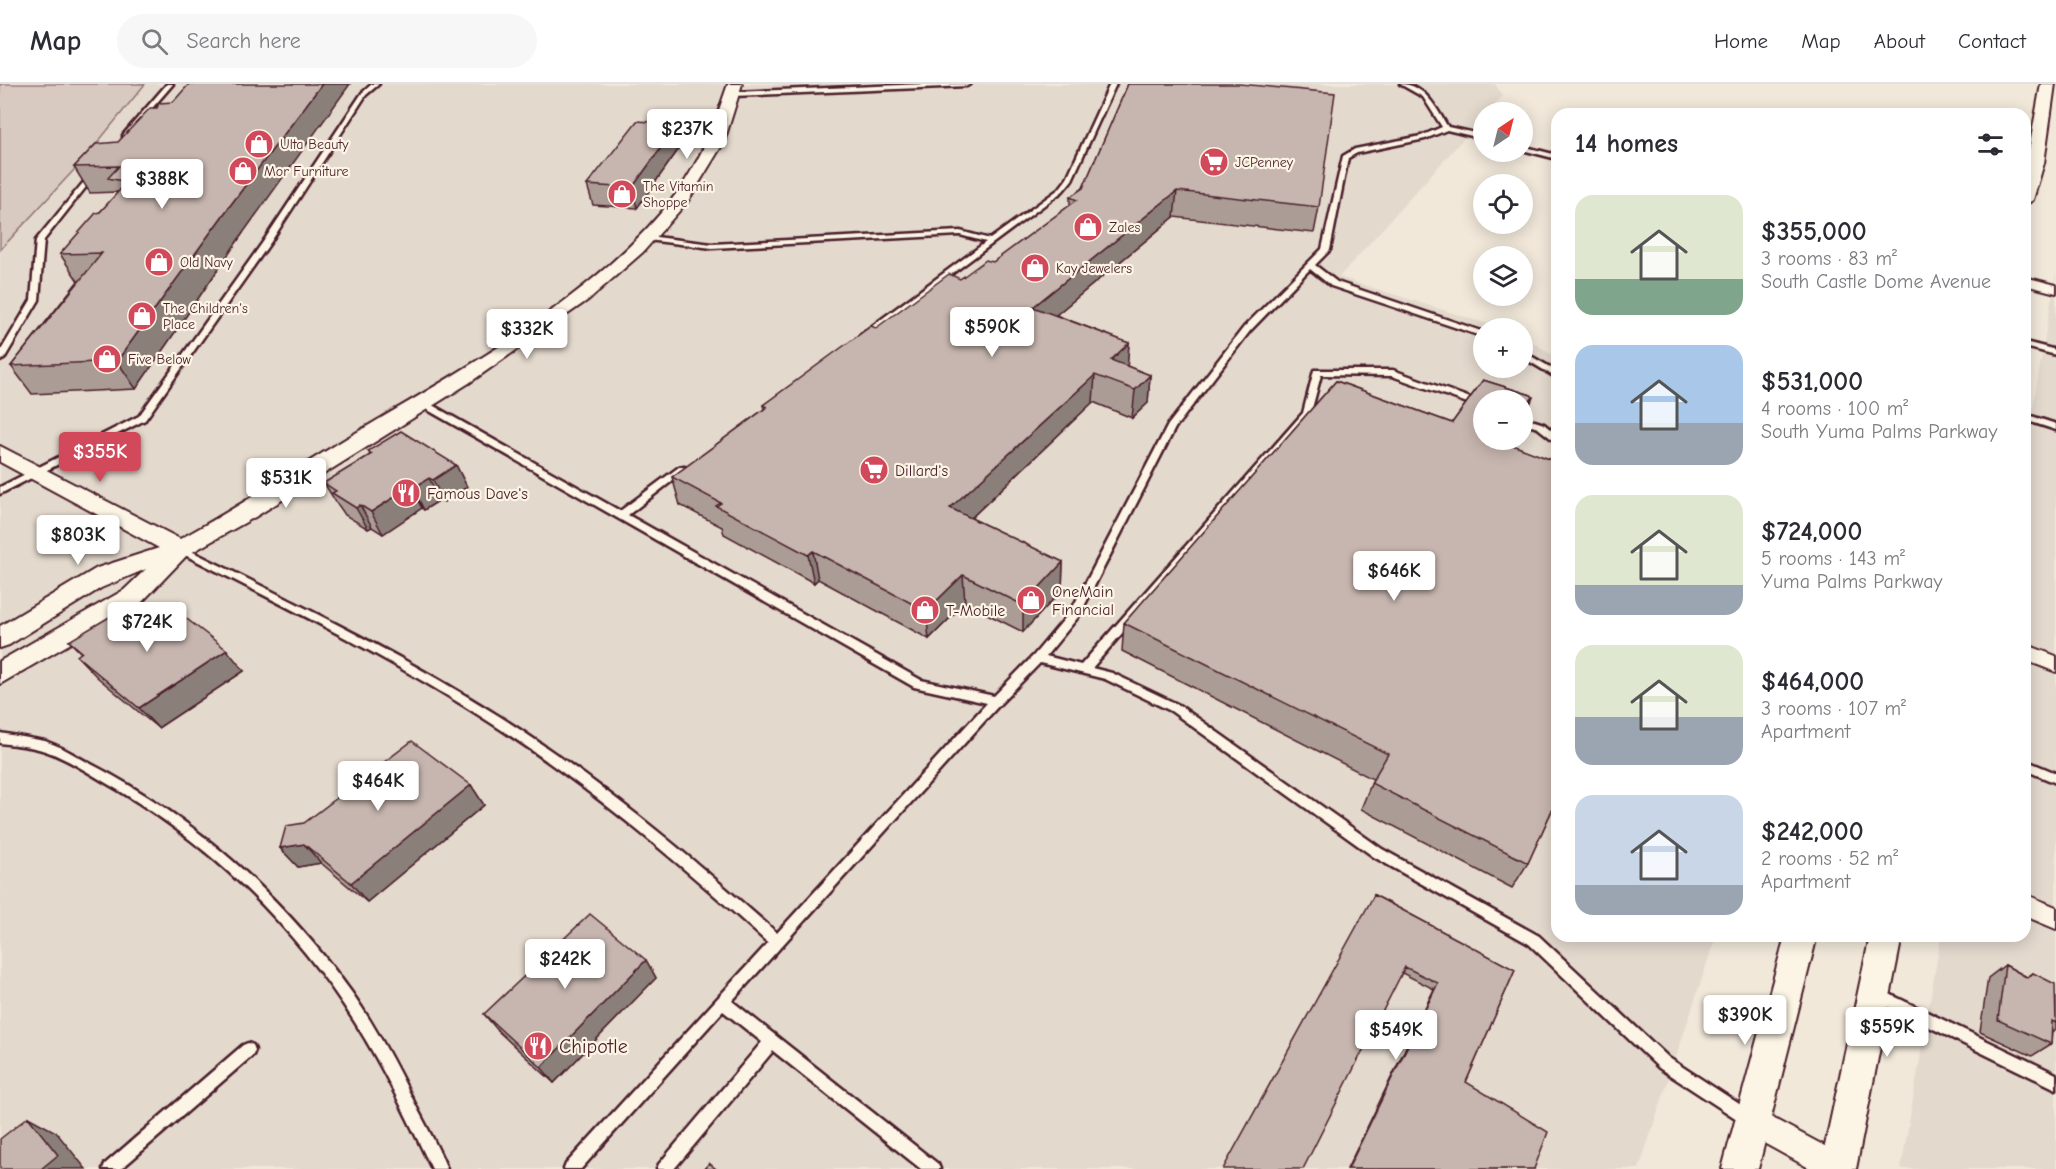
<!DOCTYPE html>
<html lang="en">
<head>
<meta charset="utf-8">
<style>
  body { margin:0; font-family:"Comic Neue",sans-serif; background:#f7f7f7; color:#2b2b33; height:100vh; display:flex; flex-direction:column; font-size:22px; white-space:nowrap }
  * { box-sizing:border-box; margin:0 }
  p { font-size:20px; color:#7c7c81 }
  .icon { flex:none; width:33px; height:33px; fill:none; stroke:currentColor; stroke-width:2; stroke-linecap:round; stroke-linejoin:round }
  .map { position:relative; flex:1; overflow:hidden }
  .drawer { position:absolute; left:1551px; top:24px; width:480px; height:834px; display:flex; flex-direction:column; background:#fff; border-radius:18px; box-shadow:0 3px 15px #0003 }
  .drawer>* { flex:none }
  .needle { width:39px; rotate:35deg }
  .fabs { position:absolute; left:1473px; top:18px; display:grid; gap:12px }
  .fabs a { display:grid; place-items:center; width:60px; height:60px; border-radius:50%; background:#fff; box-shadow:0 3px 15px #0003; font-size:30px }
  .price { position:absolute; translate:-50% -51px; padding:0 14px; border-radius:6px; background:#fff; color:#222; font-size:20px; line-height:39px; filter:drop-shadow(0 2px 3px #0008) }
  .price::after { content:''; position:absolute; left:50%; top:36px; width:18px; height:14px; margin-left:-9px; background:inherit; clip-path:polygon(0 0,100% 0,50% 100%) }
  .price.on { background:#d1495b; color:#fff }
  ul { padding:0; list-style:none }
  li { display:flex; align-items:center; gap:18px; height:150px; padding:0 24px }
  li span { display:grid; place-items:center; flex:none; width:168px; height:120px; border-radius:18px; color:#555 }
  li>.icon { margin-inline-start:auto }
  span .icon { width:72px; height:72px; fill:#fffc; stroke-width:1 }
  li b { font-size:26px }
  h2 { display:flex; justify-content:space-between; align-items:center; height:72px; padding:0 24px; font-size:26px }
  header { display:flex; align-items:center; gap:36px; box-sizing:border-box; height:84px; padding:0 30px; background:#fff; border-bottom:2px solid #e1e1e2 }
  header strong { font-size:28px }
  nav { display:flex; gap:33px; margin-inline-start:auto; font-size:21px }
  .search { width:420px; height:54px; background:#f7f7f7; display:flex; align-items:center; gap:15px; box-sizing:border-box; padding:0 21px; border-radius:33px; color:#7c7c81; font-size:22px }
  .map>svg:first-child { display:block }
  .built { fill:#e4d9cd; fill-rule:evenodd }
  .green { fill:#d8cac0; stroke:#917476; stroke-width:1.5 }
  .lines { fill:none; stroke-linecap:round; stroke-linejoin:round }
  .service-casing { stroke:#4a1f2b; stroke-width:5 }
  .minor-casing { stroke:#4a1f2b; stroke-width:4 }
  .tertiary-casing { stroke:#4a1f2b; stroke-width:4 }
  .service { fill:#fcf5e5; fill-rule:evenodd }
  .minor { fill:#fcf5e5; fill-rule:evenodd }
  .tertiary { fill:#fcf5e5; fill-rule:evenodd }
  .wall { fill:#ab9d96; stroke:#4a1f2b; stroke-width:1.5 }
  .shaded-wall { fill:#8b7f7a; stroke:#4a1f2b; stroke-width:1.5 }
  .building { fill:#c7b6af; stroke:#4a1f2b; stroke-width:1.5 }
  .labels { text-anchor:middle; stroke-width:4.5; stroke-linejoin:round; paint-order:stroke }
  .far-poi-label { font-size:14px; fill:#4a1f2b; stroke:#fcf5e5; text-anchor:start }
  .poi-label { font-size:16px; fill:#4a1f2b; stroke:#fcf5e5; text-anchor:start }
  .near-poi-label { font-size:20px; fill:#4a1f2b; stroke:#fcf5e5; text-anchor:start }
</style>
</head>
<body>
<header>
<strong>Map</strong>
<div class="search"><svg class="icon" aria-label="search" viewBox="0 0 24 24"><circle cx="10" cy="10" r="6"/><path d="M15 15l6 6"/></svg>Search here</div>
<nav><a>Home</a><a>Map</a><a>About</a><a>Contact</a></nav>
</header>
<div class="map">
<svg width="2056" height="1085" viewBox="0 0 2056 1085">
  <rect width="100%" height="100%" fill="#f1e8da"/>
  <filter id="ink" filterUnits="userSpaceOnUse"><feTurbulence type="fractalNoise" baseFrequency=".0167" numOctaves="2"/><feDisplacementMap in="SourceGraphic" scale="12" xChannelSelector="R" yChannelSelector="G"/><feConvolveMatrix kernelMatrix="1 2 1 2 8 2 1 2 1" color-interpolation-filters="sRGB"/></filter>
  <g filter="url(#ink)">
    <path class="built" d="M0,0h1495l8,12 -15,16h-4l-1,5 -144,160 161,51h-16v40h38l1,-32 34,22v578h159l-77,233h-1639zM1484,316h38v40h-38z
      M2056,189v896h-155l40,-233h84v-484z"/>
    <path class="green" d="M0,0h145l-60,74 -85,92z"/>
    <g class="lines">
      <g class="service-casing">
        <path id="service" d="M167,0h6l-46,53h-4v-2z
          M372,0h7l-13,11 -96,148 -125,177 -145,74v-7l139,-71 124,-174 99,-149z
          M925,0h45l-3,2 -234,10 -3,-2 3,-2z
          M1110,0h6l-44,96 -9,11 -196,146h-3l-4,-2 126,-93 -26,-7 -248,13 -64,-8 -4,-2 4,-2 64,8 248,-13 30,8 69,-50 7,-9z
          M1400,0c25,0 36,24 48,43l36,8v4l-37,-9 -22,9 -68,14 -9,5 -18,92 -15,15 22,17 147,50v5l-153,-51 -21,-17 -60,62 -75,97 -96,188 -33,40 35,9 222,-252 11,-43h79l91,33v6l-92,-33 -71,-1 -11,41 -218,252 20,5 67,32 203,144 157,87 130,122 84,55 2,5 -2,5 -5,2 -5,-2 -84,-55 -130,-124 -155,-87 -203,-146 -66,-32 -65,-16 -40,41 -268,297 206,163 2,5h-19l-148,-118 -99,118h-17l2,-5 103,-122 -39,-31 -142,158h-17l2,-5 202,-221c-87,-79 -178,-156 -277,-220 -100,-65 -208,-118 -314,-172l-2,-2 2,-2h6c107,53 215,105 316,169 99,63 190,139 278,217l210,-230 -73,-16 -495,-282v-4h6l195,110 59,-44h6l2,2 -2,2 -57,44 293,165 73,16 40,-41 37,-44 97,-186 76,-98 78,-78 21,-93 12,-7 66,-13 21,-9 -19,-30z
          M1522,62l35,9v4l-35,-9z
          M92,88l5,1 -53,67 -5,60 -35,59 -4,2v-9l31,-52 5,-60z
          M2025,258l31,8v5l-31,-8z
          M1522,267l35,20v7l-35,-21z
          M2025,330l31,10v6l-31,-10z
          M1522,333l22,7 13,11v8l-19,-15 -16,-5z
          M0,649l45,8 10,4c13,5 24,13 36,19 105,54 193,134 261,229 26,37 47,78 67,119 10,19 20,37 28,57h-15c-24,-49 -47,-99 -76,-145 -63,-101 -152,-186 -255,-244 -17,-10 -37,-23 -56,-29 -14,-5 -30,-6 -45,-8z
          M2025,676l31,13v10l-31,-13z
          M1879,905l177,85v15l-182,-89 -2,-5 2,-5z
          M248,959l5,2 2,5 -2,5 -132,114h-18l2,-5 138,-119z"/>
      </g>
      <g class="minor-casing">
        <path id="minor" d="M2025,193l31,8v8l-31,-8z
          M2025,560l31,12v16l-31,-12z
          M2025,810l31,13v22l-31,-13z
          M1752,1023l97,52 4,10h-42l-69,-38 -4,-10 4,-10z"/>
      </g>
      <g class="tertiary-casing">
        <path id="tertiary" d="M728,0h14l-18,58 -36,59 -45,51 -55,48 -119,83 -214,134 -68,38 -45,47 -142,82v-23l124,-71 22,-21 -45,19 -92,57 -9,3v-22l97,-58 62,-20 -159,-86v-16l180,93c57,-31 111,-67 167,-101 108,-64 253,-142 329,-244 26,-35 38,-69 52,-110z
          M2041,0h14l-11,79 -11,37 -8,5v-33z
          M1785,852h32l-59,233h-36z
          M1870,852h32l-46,233h-36z"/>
      </g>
      <use href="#service" class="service"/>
      <use href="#minor" class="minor"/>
      <use href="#tertiary" class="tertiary"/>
    </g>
    <path class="wall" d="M1128,0l191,123 -5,26 -140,-16 -118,98 73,28 -2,23 23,9 -2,28 -16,15 -39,-16 -122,116 92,44 -1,28 -39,42 -58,-29 -36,36 -111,-60 -4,4 -90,-49 -2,-7 -42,-22 -8,-28 92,-68 -1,-4 197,-126 33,-17 77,-57v-8l13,-9z
      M683,59l-46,65 -44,-3 -6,-20z
      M96,60l147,89 -107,156 -104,5 -21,-28 67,-85 -18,-27 58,-61 -1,-1 -27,1 -16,-26z
      M1483,296l48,15 2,2 -11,26v-23h-38v40h28l-3,4 48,18v337l-29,64 -16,25 -151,-79 12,-30 -251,-128 2,-28 212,-242 116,42z
      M368,367l88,14 11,22 -23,15 -4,-2 -16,10 -2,-2 -39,26 -11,-7 -4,2 -23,-14 -6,-9 -2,-2 -13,-21 46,-28z
      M126,543l118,44 -86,57 -61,-51 -20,-21 4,-3 -12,-12z
      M471,701l13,20 -117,97 -46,-39 -23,4 -18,-19 24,-25z
      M1374,811l141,75 -49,112 68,87h-187l87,-180 -32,-16z
      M646,876l10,18 -102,105 -55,-51 -15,-18z
      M2005,881l22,12 6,-4 23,24v32l-4,3 -1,12 -19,12 -52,-24 8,-54z"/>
    <path class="shaded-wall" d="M322,0h28l-107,149 -107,156 -19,-28 112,-154z
      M678,40l5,19 -46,65 -5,-20z
      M1177,107l-3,26 -141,117v-27z
      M1129,259l-2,28 -16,-11z
      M1095,291l-2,27 -141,134 -2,-28z
      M1150,291l-2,28 -16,15 3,-28z
      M1533,313l-11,26v-11z
      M1503,356h9l-21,29z
      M456,381l11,22 -23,15 -11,-22z
      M429,394l11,22 -16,10 -11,-22z
      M410,403l12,21 -39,26 -12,-22z
      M360,421l12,22 -4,2 -12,-21z
      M813,467l5,28 -4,4 -6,-28z
      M1063,478l-1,28 -39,42v-27z
      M963,491l2,28 -36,36 -3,-28z
      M227,566l17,21 -86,57 -19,-20z
      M471,701l13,20 -117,97 -16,-19z
      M304,760l17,19 -23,4 -18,-19z
      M646,876l10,18 -102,105 -13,-16z
      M28,1033l28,15 30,37h-45z"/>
    <path class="building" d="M189,0h133l-93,123 -112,154 -106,5 91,-113 -42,1 36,-41 4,-1 27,-30 -19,-4 11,-12 -45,1 22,-23 22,-2 32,-34h7l2,-5 14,-1z
      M1128,0h112l95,9 -16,114 -142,-16 -144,116 96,36 -18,17 39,15 -15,15 -40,-15 -145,133 113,54 -40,43 -60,-30 -37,36 -113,-60 -5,4 -92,-49 5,-3 -49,-26 95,-70 -4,-2 108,-79 5,2 73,-54 11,5 26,-19 7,2 84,-62 -7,-3 13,-9z
      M637,37l41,3 -46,64 -45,-3z
      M1483,296l48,15 2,2 -11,15v-12h-38v40h19l-1,1 55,21v337l-29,64 -157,-80 17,-29 -264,-131 212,-242 116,42z
      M401,347l55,34 -23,15 -4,-2 -16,10 -3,-1 -39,25 -11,-7 -4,3 -24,-15 4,-2 -12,-8 48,-29 -4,-3z
      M166,519l61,47 -88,58 -62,-52 5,-4 -13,-11 42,-25 15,11z
      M412,657l59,44 -120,98 -47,-39 -24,4 6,-22 18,-3z
      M1374,811l141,75 -49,112 82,50 -14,37h-186l90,-186 -33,-16 -102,202h-80z
      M590,830l56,46 -105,107 -57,-53z
      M2005,881l23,13 5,-5 22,11 1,39 -4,-2 -1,23 -53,-24z
      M28,1033l30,38 -17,14h-41v-30z
      M709,1079l7,6h-12z"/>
  </g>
  <defs>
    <g id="shop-disc" transform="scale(1.5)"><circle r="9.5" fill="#d1495b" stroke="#fcf5e5"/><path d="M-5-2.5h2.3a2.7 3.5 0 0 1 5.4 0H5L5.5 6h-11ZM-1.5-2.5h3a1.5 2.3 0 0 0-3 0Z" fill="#fff"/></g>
    <g id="supermarket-disc" transform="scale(1.5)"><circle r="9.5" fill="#d1495b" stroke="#fcf5e5"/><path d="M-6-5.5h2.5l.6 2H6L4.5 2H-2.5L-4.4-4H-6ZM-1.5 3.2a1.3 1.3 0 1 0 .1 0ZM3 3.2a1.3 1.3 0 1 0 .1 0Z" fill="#fff"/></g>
    <g id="restaurant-disc" transform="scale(1.5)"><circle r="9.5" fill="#d1495b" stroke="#fcf5e5"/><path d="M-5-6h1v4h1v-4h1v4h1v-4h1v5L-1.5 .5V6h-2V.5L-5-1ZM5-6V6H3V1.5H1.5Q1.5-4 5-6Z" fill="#fff"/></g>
  </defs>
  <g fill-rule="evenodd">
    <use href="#shop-disc" x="259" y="60"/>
    <use href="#supermarket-disc" x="1214" y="78"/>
    <use href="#shop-disc" x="243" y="87"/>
    <use href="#shop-disc" x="622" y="110"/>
    <use href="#shop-disc" x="1088" y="143"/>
    <use href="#shop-disc" x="159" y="178"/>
    <use href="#shop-disc" x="1035" y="184"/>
    <use href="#shop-disc" x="142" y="232"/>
    <use href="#shop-disc" x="107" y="275"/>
    <use href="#supermarket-disc" x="874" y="386"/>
    <use href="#restaurant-disc" x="406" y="409"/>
    <use href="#shop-disc" x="1031" y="516"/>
    <use href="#shop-disc" x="925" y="526"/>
    <use href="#restaurant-disc" x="538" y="962"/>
  </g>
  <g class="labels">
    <g class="far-poi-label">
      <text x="280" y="65">Ulta Beauty</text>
      <text x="1235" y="83">JCPenney</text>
      <text x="264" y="92">Mor Furniture</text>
      <text x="643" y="107">The Vitamin<tspan x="643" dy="16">Shoppe</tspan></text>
      <text x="1109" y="148">Zales</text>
      <text x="180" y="183">Old Navy</text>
      <text x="1056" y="189">Kay Jewelers</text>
      <text x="163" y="229">The Children's<tspan x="163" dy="16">Place</tspan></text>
      <text x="128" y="280">Five Below</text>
    </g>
    <g class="poi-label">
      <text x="895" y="392">Dillard's</text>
      <text x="427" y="415">Famous Dave's</text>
      <text x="1052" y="513">OneMain<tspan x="1052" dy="18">Financial</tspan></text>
      <text x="946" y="532">T-Mobile</text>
    </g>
    <g class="near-poi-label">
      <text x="559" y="969">Chipotle</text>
    </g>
  </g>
</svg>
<div class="fabs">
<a><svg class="needle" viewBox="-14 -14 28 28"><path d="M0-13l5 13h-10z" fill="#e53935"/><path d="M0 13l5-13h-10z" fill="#7c7c81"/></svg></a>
<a><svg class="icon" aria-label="locate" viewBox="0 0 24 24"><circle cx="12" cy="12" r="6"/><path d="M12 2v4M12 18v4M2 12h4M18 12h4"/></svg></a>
<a><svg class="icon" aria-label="layers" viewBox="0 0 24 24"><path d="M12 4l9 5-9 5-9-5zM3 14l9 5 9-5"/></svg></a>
<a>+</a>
<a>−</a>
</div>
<b class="price" style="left:687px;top:76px">$237K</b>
<b class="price" style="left:162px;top:126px">$388K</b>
<b class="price" style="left:992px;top:274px">$590K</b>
<b class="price" style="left:527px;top:276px">$332K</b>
<b class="price on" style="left:100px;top:399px">$355K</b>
<b class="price" style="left:286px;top:425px">$531K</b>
<b class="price" style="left:78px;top:482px">$803K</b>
<b class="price" style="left:1394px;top:518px">$646K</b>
<b class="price" style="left:147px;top:569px">$724K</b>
<b class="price" style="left:378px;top:728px">$464K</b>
<b class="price" style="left:565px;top:906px">$242K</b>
<b class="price" style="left:1745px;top:962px">$390K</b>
<b class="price" style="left:1887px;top:974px">$559K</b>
<b class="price" style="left:1396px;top:977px">$549K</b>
<section class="drawer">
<h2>14 homes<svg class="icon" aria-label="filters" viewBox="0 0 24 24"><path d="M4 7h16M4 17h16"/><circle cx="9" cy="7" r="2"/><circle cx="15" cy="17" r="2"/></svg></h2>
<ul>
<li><span style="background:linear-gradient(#dfe7d0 70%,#7fa58c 0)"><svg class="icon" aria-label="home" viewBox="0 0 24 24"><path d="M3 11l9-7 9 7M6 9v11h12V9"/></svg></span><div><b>$355,000</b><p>3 rooms · 83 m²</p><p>South Castle Dome Avenue</p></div></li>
<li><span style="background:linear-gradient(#a9c7e8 65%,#9aa5b1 0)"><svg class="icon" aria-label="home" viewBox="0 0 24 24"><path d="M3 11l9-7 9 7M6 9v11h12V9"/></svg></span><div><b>$531,000</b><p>4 rooms · 100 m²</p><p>South Yuma Palms Parkway</p></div></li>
<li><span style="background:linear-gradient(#dfe7d0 75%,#9aa5b1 0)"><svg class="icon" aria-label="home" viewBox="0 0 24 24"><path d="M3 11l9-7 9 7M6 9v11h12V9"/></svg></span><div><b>$724,000</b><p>5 rooms · 143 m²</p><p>Yuma Palms Parkway</p></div></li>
<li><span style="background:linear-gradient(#dfe7d0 60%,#9aa5b1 0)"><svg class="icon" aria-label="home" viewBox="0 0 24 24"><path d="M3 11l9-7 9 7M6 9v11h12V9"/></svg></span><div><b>$464,000</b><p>3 rooms · 107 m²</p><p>Apartment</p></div></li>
<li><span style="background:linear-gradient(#c9d6e8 75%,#9aa5b1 0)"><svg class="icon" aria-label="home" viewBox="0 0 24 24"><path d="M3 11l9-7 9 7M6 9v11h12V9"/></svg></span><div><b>$242,000</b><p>2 rooms · 52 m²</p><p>Apartment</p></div></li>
</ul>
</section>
</div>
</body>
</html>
